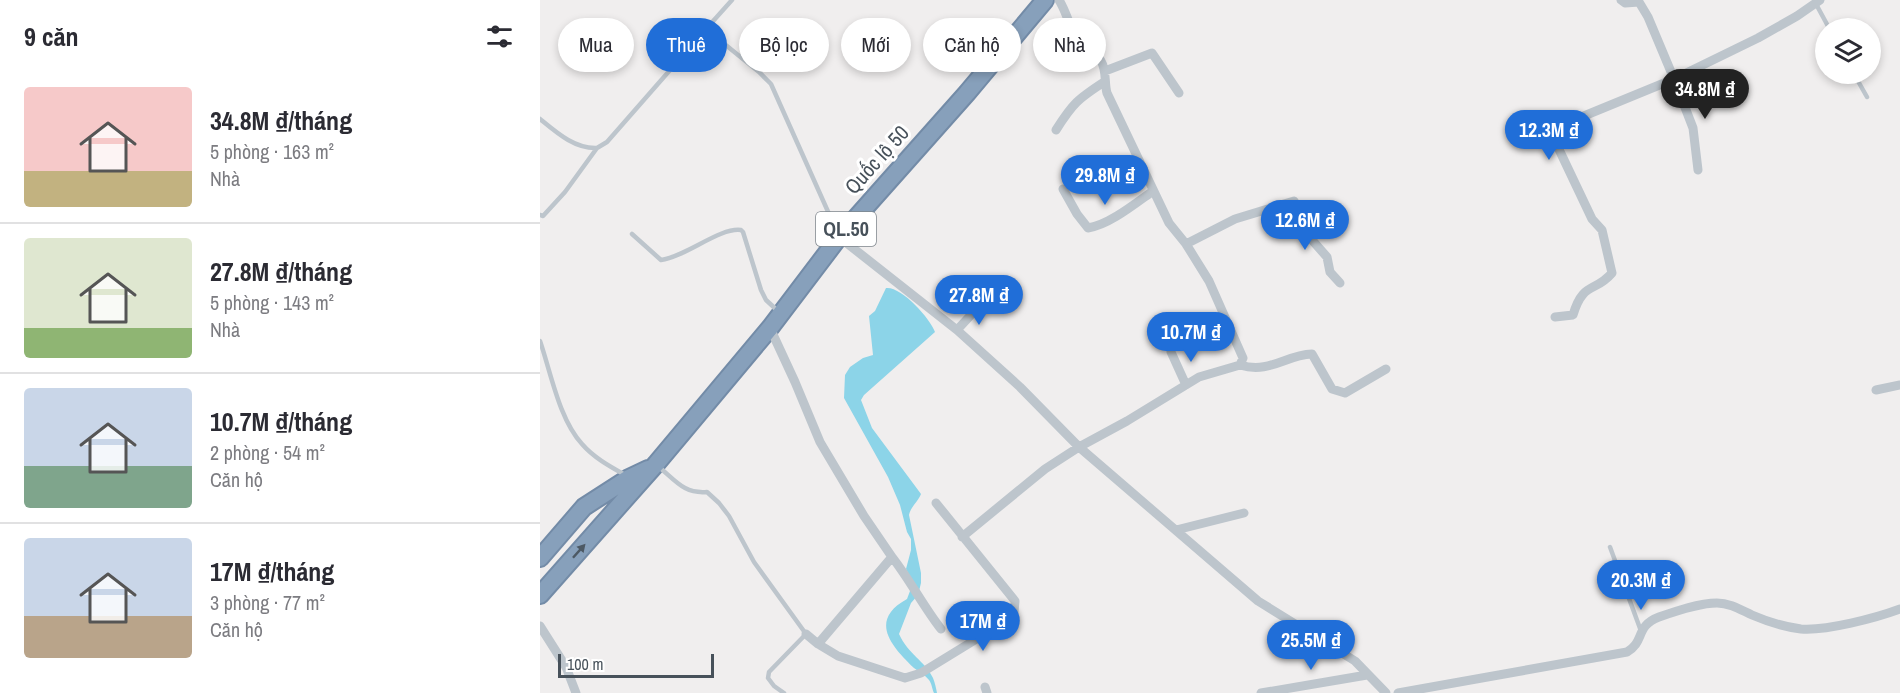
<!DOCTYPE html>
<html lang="vi">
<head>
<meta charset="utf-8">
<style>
  body { margin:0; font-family:"Archivo Narrow",sans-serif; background:#f7f7f7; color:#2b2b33; height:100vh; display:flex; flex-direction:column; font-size:22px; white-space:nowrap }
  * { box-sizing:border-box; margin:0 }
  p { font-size:20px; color:#7c7c81 }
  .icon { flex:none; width:33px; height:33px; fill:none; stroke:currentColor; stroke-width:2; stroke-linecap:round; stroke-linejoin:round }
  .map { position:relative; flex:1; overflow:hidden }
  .drawer { display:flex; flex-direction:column; background:#fff; width:540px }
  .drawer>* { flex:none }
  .banner { position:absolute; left:18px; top:18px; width:570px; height:54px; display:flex; gap:12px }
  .fabs { position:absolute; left:1275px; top:18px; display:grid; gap:12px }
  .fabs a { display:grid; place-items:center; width:66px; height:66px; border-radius:50%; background:#fff; box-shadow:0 3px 9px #0003; font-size:30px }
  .scale { position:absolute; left:18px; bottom:15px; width:156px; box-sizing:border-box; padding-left:6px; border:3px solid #47515a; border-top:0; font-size:16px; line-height:21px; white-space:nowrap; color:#47515a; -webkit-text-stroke:4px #fff; paint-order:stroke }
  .price { position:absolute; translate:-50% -51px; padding:0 14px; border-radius:21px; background:#206ed8; color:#fff; font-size:20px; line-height:39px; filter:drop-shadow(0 2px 3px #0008) }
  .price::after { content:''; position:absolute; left:50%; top:36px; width:18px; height:14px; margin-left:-9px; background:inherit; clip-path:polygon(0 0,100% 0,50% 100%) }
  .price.active { background:#222; color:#fff }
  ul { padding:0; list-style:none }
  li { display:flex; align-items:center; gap:18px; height:150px; padding:0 24px }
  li+li { border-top:2px solid #e1e1e2 }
  li span { display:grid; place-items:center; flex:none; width:168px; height:120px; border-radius:6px; color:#555 }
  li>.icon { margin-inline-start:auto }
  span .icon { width:72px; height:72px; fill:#fffc; stroke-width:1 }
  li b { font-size:26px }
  h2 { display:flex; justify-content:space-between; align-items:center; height:72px; padding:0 24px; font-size:26px }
  .chip { padding:0 21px; border-radius:27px; background:#fff; box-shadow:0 3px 9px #0003; font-size:21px; line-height:54px }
  .chip.active { background:#206ed8; color:#fff }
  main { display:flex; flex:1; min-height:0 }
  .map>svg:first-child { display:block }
  .water { fill:#8cd4e8 }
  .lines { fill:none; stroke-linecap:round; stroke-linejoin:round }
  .highway-casing { stroke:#738ba7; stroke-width:20 }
  .lane { stroke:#bdc5cc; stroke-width:4.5 }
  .street { stroke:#bdc5cc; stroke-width:9 }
  .highway { stroke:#87a0bb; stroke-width:16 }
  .oneway { fill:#4d5964 }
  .labels { text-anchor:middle; stroke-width:6; stroke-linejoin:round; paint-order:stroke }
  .shield { fill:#fff; stroke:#7e858c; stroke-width:1.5 }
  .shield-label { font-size:20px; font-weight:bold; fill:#47515a }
  .street-label { font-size:21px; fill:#47515a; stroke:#fff }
</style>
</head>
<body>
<main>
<section class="drawer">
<h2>9 căn<svg class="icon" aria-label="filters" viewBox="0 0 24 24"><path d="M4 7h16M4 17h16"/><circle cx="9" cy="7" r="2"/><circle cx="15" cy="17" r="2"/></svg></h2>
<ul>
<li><span style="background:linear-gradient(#f6c9c9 70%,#c2b280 0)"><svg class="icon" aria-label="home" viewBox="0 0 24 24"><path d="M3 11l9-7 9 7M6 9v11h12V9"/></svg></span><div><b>34.8M ₫/tháng</b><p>5 phòng · 163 m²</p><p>Nhà</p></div></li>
<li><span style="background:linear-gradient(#dfe7d0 75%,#8fb573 0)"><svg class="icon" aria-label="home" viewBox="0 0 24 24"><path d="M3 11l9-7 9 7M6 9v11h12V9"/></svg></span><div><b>27.8M ₫/tháng</b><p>5 phòng · 143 m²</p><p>Nhà</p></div></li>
<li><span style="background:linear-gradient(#c9d6e8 65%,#7fa58c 0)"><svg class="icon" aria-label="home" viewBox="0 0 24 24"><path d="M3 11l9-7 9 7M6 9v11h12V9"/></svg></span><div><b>10.7M ₫/tháng</b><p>2 phòng · 54 m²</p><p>Căn hộ</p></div></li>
<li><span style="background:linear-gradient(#c9d6e8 65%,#b9a48a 0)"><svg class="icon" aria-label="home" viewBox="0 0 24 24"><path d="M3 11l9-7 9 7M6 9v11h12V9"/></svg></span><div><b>17M ₫/tháng</b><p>3 phòng · 77 m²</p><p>Căn hộ</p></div></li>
</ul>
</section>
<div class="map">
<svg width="1360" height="693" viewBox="0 0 1360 693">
  <rect width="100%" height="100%" fill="#f0eeee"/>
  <path class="water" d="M346,288c15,-2 44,30 49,44l-71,63 -3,5 11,28 49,66c-3,8 -10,12 -12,21l12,58v10l-3,12 -7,8 -12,31c9,20 26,27 34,44 2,5 3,10 4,15h-3c-2,-4 -2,-9 -5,-13 -4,-5 -10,-8 -15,-12 -24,-23 -45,-48 -7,-69l6,-16 -7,-14 5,-19v-11l-4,-7 -7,-27 -12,-28 -44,-79 1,-23 5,-8 13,-9 10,-3 -4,-39 6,-5z"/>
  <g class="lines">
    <g class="highway-casing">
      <path id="highway" d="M0,558l44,-51 45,-29 19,-9
        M0,595l116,-131 114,-136 69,-91 128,-144 78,-93"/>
    </g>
    <path class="lane" d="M192,0l-26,29 53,43 12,12 67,150
      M1276,4l13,24
      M1314,74l13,23
      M0,119c17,14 35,30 57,29
      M0,215l3,1 22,-24 32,-44 10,-6 99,-113
      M92,234l29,26c24,-3 59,-33 80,-30l2,2 18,58 5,10 13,12
      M0,341c11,32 19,78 42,103 12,14 29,23 45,32
      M119,467c17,14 25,27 48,25l12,11 10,13 25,46 52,72 -37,38 -1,6 6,8 10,7
      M1070,547l31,84"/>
    <path class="street" d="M1081,0l4,3 14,-1 9,15 26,62 84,-41 39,-22 23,-16
      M565,71l47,-18 27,40
      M516,130c17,-27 22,-31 48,-48
      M523,189l14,25 11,14c21,-3 48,-25 65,-37
      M299,237l118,93 63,57 59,60 179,154 97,60 31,32
      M646,244l49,-25 59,-18 18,39 15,17 3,15 10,11
      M1015,317l18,-2c10,-34 22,-22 39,-42l-10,-43 -10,-11 -37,-78 -2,-8 4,-6 117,-48 19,49 5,42
      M230,328l25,54 25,60 44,74 28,41 -74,87
      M417,330l25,-27
      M631,352l15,33
      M700,365c30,9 45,-10 72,-11l20,35 13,4 41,-24
      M1336,390l24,-5
      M636,530l68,-17
      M422,537l83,-68 34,-22 48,-26 72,-44 41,-12 3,-7 -34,-77 -23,-37 -17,-21 -62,-130c-3,-11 0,-22 -6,-32 -7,-11 -20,-15 -26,-27 -7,-11 -9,-23 -16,-34
      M352,557c18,23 31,49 49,72
      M0,626l26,41 10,26
      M266,634l12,10 20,12 67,22 16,-5 88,-54 5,-7 1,-11 -79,-98
      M445,687l2,6
      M721,693l106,-18
      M858,693l229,-41c18,-10 8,-26 32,-35 17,-6 40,-14 58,-14 13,0 24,7 35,12 14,6 33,12 49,14 25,2 75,-11 99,-20"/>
    <use href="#highway" class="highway"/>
  </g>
  <defs><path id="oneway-solid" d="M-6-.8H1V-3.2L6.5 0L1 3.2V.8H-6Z" transform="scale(1.5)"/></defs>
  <use class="oneway" href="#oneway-solid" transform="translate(39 551) rotate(-48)"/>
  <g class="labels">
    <rect class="shield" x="276" y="212" width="60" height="34" rx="4.5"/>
    <g class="shield-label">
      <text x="306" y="236">QL.50</text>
    </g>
    <g class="street-label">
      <text transform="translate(337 160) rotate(-48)" y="7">Quốc lộ 50</text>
    </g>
  </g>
</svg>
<div class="fabs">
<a><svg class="icon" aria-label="layers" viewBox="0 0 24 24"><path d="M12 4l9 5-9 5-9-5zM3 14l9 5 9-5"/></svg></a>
</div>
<div class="scale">100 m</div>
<b class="price active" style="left:1165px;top:120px">34.8M ₫</b>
<b class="price" style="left:1009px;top:161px">12.3M ₫</b>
<b class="price" style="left:565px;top:206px">29.8M ₫</b>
<b class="price" style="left:765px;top:251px">12.6M ₫</b>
<b class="price" style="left:439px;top:326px">27.8M ₫</b>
<b class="price" style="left:651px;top:363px">10.7M ₫</b>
<b class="price" style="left:1101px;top:611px">20.3M ₫</b>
<b class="price" style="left:443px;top:652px">17M ₫</b>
<b class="price" style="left:771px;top:671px">25.5M ₫</b>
<div class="banner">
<a class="chip">Mua</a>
<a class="chip active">Thuê</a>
<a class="chip">Bộ lọc</a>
<a class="chip">Mới</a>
<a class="chip">Căn hộ</a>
<a class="chip">Nhà</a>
</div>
</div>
</main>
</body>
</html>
